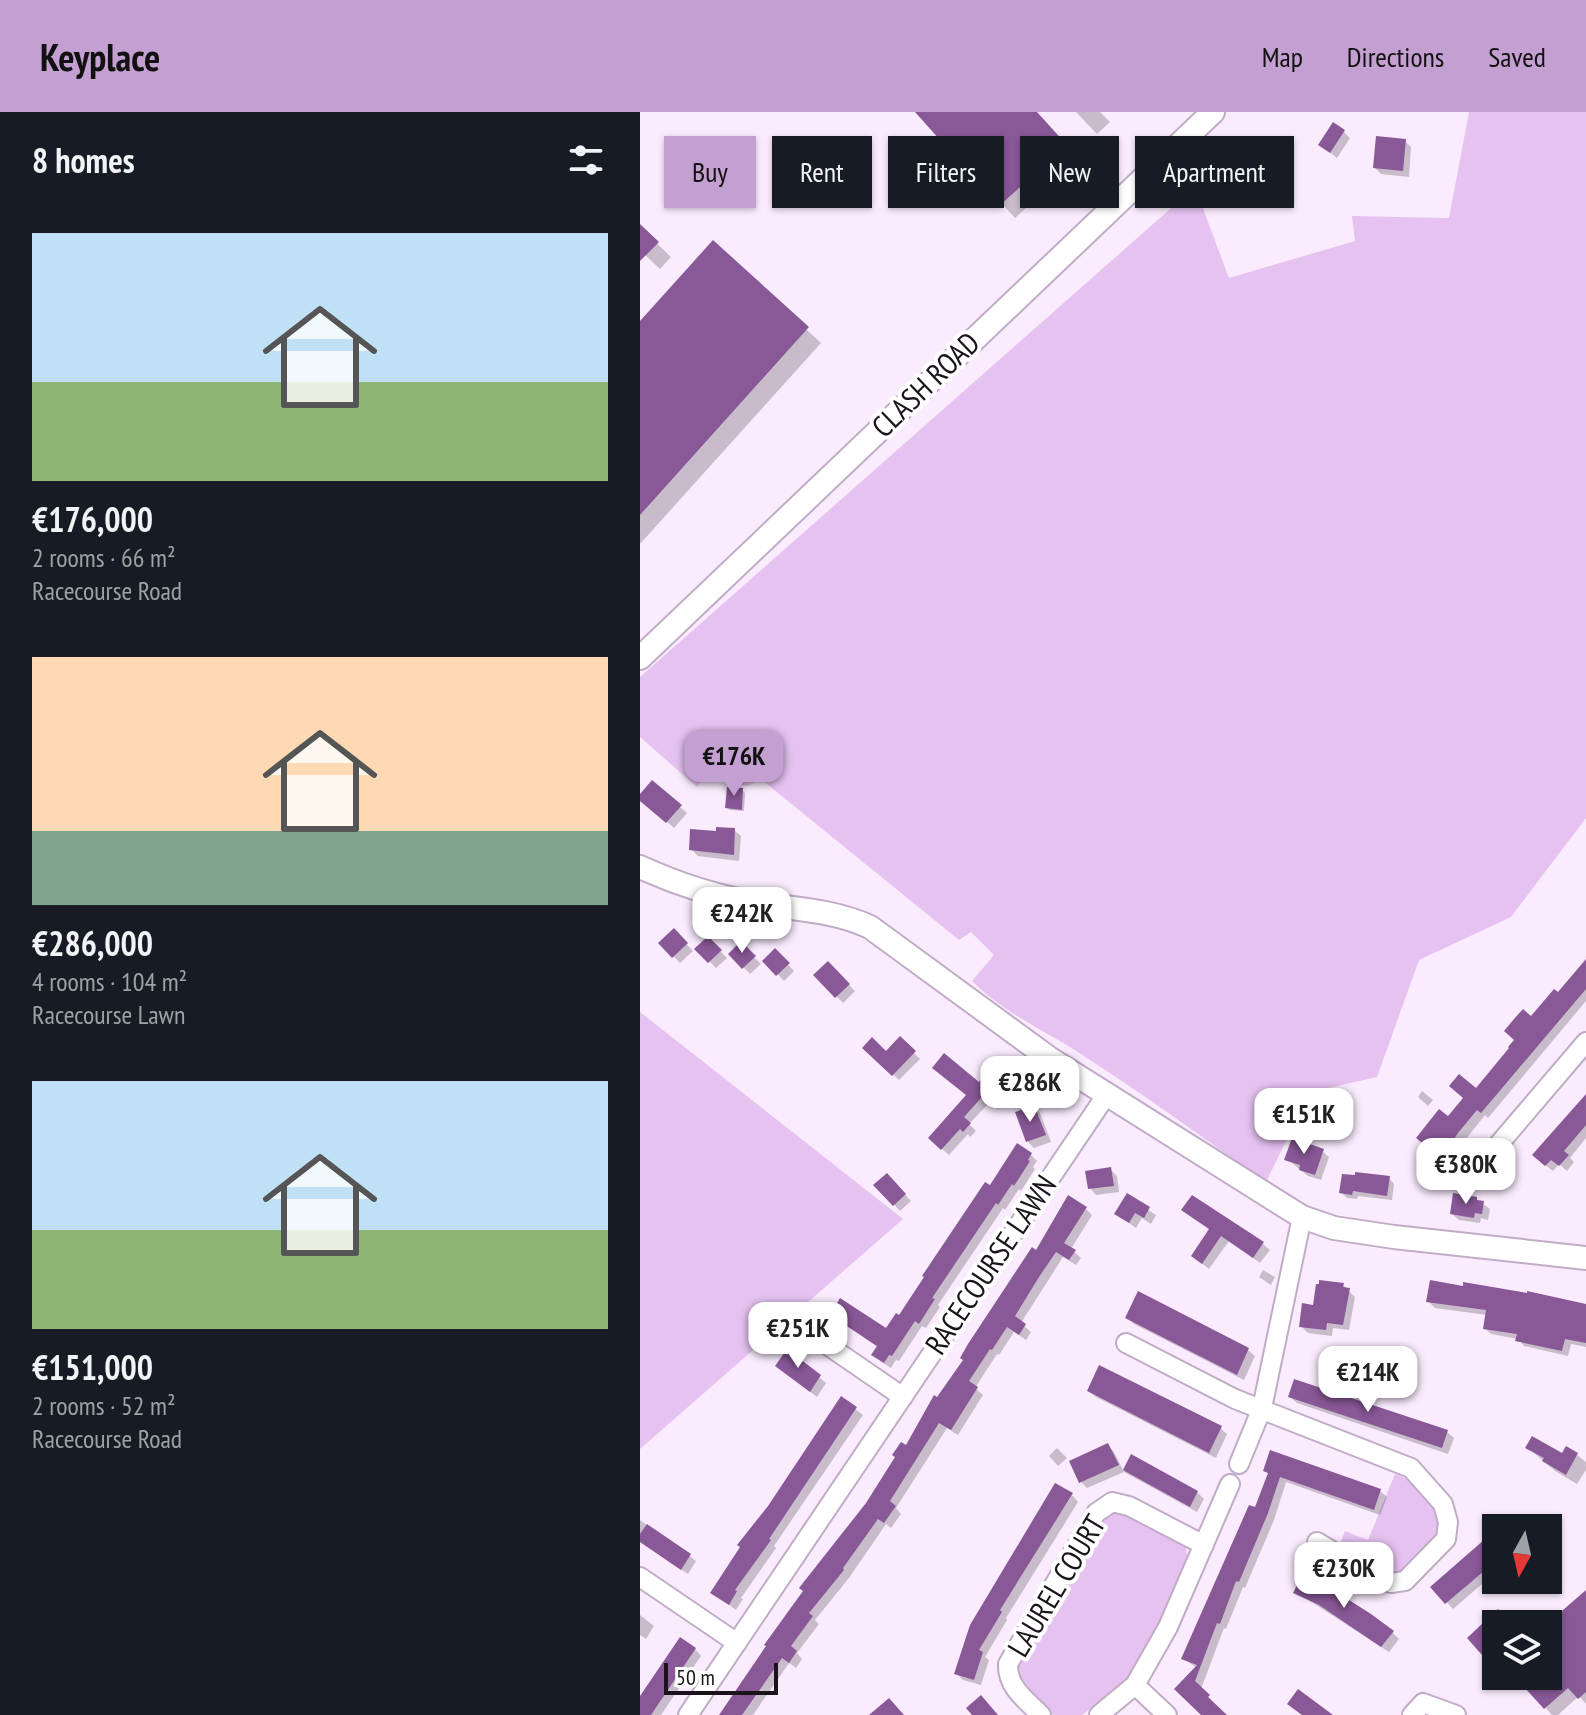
<!DOCTYPE html>
<html lang="en">
<head>
<meta charset="utf-8">
<style>
  body { margin:0; font-family:"PT Sans Narrow",sans-serif; background:#20242c; color:#f1f3f6; height:100vh; display:flex; flex-direction:column; font-size:30px; white-space:nowrap }
  * { box-sizing:border-box; margin:0 }
  p { font-size:26px; color:#9ea1a6 }
  .icon { flex:none; width:44px; height:44px; fill:none; stroke:currentColor; stroke-width:2; stroke-linecap:round; stroke-linejoin:round }
  .map { position:relative; flex:1; overflow:hidden }
  .sheet { display:flex; flex-direction:column; background:#171b24; width:640px }
  .sheet>* { flex:none }
  .top-card { position:absolute; left:24px; top:24px; width:760px; height:72px; display:flex; gap:16px }
  .needle { width:52px; rotate:188deg }
  .buttons { position:absolute; left:842px; top:1402px; display:grid; gap:16px }
  .buttons a { display:grid; place-items:center; width:80px; height:80px; border-radius:0px; background:#171b24; box-shadow:0 2px 6px #0004; font-size:40px }
  .scale { position:absolute; left:24px; bottom:20px; width:114px; box-sizing:border-box; padding-left:8px; border:4px solid #1a131c; border-top:0; font-size:22px; line-height:28px; white-space:nowrap; color:#1a131c; -webkit-text-stroke:6px #fff; paint-order:stroke }
  .price { position:absolute; translate:-50% -68px; padding:0 18px; border-radius:16px; background:#fff; color:#222; font-size:26px; line-height:52px; filter:drop-shadow(0 2px 4px #0008) }
  .price::after { content:''; position:absolute; left:50%; top:48px; width:24px; height:18px; margin-left:-12px; background:inherit; clip-path:polygon(0 0,100% 0,50% 100%) }
  .price.active { background:#c49fd2; color:#111 }
  ul { padding:0; list-style:none }
  li { display:grid; align-content:center; gap:16px; height:424px; padding:0 32px }
  li span { display:grid; place-items:center; height:248px; border-radius:0px; color:#555 }
  li>.icon { margin-inline-start:auto }
  span .icon { width:144px; height:144px; fill:#fffc; stroke-width:1 }
  li b { font-size:34px }
  h2 { display:flex; justify-content:space-between; align-items:center; height:96px; padding:0 32px; font-size:34px }
  .tag { padding:0 28px; border-radius:0px; background:#171b24; box-shadow:0 2px 6px #0004; font-size:28px; line-height:72px }
  .tag.active { background:#c49fd2; color:#111 }
  header { display:flex; align-items:center; gap:48px; box-sizing:border-box; height:112px; padding:0 40px; background:#c49fd2; color:#111 }
  header strong { font-size:38px }
  nav { display:flex; gap:44px; margin-inline-start:auto; font-size:28px }
  main { display:flex; flex:1; min-height:0 }
  .map>svg:first-child { display:block }
  .green { fill:#e6c2f1 }
  .shadow { fill:#0003 }
  .building { fill:#895897 }
  .lines { fill:none; stroke-linecap:round; stroke-linejoin:round }
  .minor-casing { stroke:#c1acc7; stroke-width:22 }
  .tertiary-casing { stroke:#c1acc7; stroke-width:26 }
  .minor { stroke:#fff; stroke-width:18 }
  .tertiary { stroke:#fff; stroke-width:22 }
  .labels { text-anchor:middle; stroke-width:8; stroke-linejoin:round; paint-order:stroke }
  .street-label { font-size:30px; fill:#1a131c; stroke:#fff }
</style>
</head>
<body>
<header>
<strong>Keyplace</strong>
<nav><a>Map</a><a>Directions</a><a>Saved</a></nav>
</header>
<main>
<section class="sheet">
<h2>8 homes<svg class="icon" aria-label="filters" viewBox="0 0 24 24"><path d="M4 7h16M4 17h16"/><circle cx="9" cy="7" r="2"/><circle cx="15" cy="17" r="2"/></svg></h2>
<ul>
<li><span style="background:linear-gradient(#bfe0f5 60%,#8fb573 0)"><svg class="icon" aria-label="home" viewBox="0 0 24 24"><path d="M3 11l9-7 9 7M6 9v11h12V9"/></svg></span><div><b>€176,000</b><p>2 rooms · 66 m²</p><p>Racecourse Road</p></div></li>
<li><span style="background:linear-gradient(#ffd9b3 70%,#7fa58c 0)"><svg class="icon" aria-label="home" viewBox="0 0 24 24"><path d="M3 11l9-7 9 7M6 9v11h12V9"/></svg></span><div><b>€286,000</b><p>4 rooms · 104 m²</p><p>Racecourse Lawn</p></div></li>
<li><span style="background:linear-gradient(#bfe0f5 60%,#8fb573 0)"><svg class="icon" aria-label="home" viewBox="0 0 24 24"><path d="M3 11l9-7 9 7M6 9v11h12V9"/></svg></span><div><b>€151,000</b><p>2 rooms · 52 m²</p><p>Racecourse Road</p></div></li>
</ul>
</section>
<div class="map">
<svg width="946" height="1603" viewBox="0 0 946 1603">
  <rect width="100%" height="100%" fill="#faecfe"/>
  <path class="green" d="M829,0h117v706l-75,99 -92,43 -42,117 -67,15 -44,90c-60,-42 -120,-86 -182,-126 -39,-26 -78,-41 -112,-75l22,-26 -23,-23 -12,8 -197,-160 -15,6 -40,-11 -10,12 -57,-50v-60l555,-490 34,91 126,-37 -3,-25 97,2z
    M0,900l263,207 -263,230z
    M755,1362c23,7 52,37 42,63 -4,9 -15,16 -22,23 -9,8 -15,15 -27,17l-49,-30 6,-16 23,9z
    M475,1398l70,34 3,15 -28,72 -24,42 -54,42h-28l-8,-5 -33,-36 8,-19 68,-121z"/>
  <path class="shadow" d="M277,0h119l44,48 -65,58z
    M436,0h24l10,10 -13,12z
    M704,20l6,6 -13,20 -17,-13z
    M765,29l6,6 -2,30 -28,-3 -6,-6z
    M624,41l16,21 -28,18 -16,-20z
    M0,115l31,30 -11,12 -20,-19z
    M73,131l108,100 -181,201v-220z
    M12,671l35,30 -13,15 -34,-30z
    M102,678l3,3 -1,18 -14,-1 -3,-2z
    M94,718l7,6 -2,25 -41,-5 -7,-7 27,-16z
    M34,819l19,20 -13,12 -19,-20z
    M68,827l19,19 -11,10 -19,-19z
    M101,832l20,20 -11,10 -19,-20z
    M135,839l19,20 -10,10 -19,-20z
    M946,850v39l-98,117 -3,-3 -30,38 3,3 -7,8 -26,-20 51,-53 36,-43 19,-29 27,-24z
    M188,852l27,27 -12,12 -27,-28z
    M260,927l20,20 -21,21 -34,-32 21,6z
    M343,968l22,21 -7,8 -8,-7 -21,22 7,7 -6,6 -2,-3 -19,21 -19,-17z
    M782,979l11,9 -5,6 -10,-9z
    M946,984v42l-16,20 4,4 -7,9 -8,-7 -6,7 -12,-9z
    M394,995l6,6 11,29 -17,6 -7,-7z
    M682,1039l7,6 -8,23 -13,-4 -21,-17z
    M391,1043l6,6 -4,6 2,2 -14,22 -2,-2 -14,21 -2,-2 -65,97 2,2 -14,21 -4,-2 -23,35 -3,-1 -5,8 -11,-7 -1,-13 -47,-33 54,16 14,-13 90,-130z
    M470,1057l7,7 2,16 -23,3 -6,-7z
    M247,1063l24,26 -11,10 -24,-26z
    M749,1066l5,6 -2,16 -34,-4 -1,3 -10,-1 -6,-6z
    M487,1084l29,19 -5,9 -9,-6 -6,10 -19,-14z
    M553,1085l70,47 7,6 -10,13 -31,-22 -20,28 -9,-7 11,-32z
    M836,1087l14,10 -2,11 -7,-2 -1,5 -21,-3 -7,-6z
    M446,1097l6,6 -21,34 10,9 -5,7 -13,-8 -42,66 10,9 -5,8 -12,-8 -15,23 -2,-1 -22,34 8,7 -25,40 -11,-7 -51,80 5,6 -10,14 -5,-4 -37,54 -34,42 4,4 -22,29 5,6 -6,9 -7,-5 -36,52h-30l184,-267 130,-195z
    M623,1158l12,7 -4,8 -12,-8z
    M703,1173l12,12 -6,33 -16,-2 -1,8 -24,-3 -7,-7 14,-19z
    M788,1189l158,6v40l-15,-3 -3,12 -44,-10 -6,-7 -27,-5 -6,-6 2,-13 -52,-7z
    M488,1206l120,32 7,6 -11,24 -110,-56z
    M144,1260l35,5 7,6 -9,14z
    M449,1279l131,37 7,6 -11,24 -120,-61z
    M650,1285l157,35 7,6 -6,16 -151,-51z
    M201,1286l22,17 -89,131 2,2 -35,50 2,1 -7,11 -24,-18z
    M468,1333l6,7 10,20 -37,16 -6,-6z
    M887,1335l36,9 14,-1 9,7v8l-9,14 -22,-13z
    M417,1336l10,10 -9,8 -9,-10z
    M491,1346l66,34 7,7 -7,13 -73,-40z
    M625,1358l115,21 7,6 -7,18 -94,-33 -12,38 -29,68 -2,-1 -17,42 -2,-1 -23,61 23,26h-20l-27,-26 20,-21 -13,-9 72,-149 13,-36z
    M432,1383l6,7 -72,116 1,2 -22,37 4,3 -8,25 -18,-5 -7,-7z
    M0,1408l56,41 -8,13 -48,-32z
    M856,1442v18l-43,37 -20,-22z
    M656,1480l96,40 7,7 -10,13z
    M946,1480v112l-7,-8 -21,19h-6l-35,-39h31v-50z
    M858,1500l12,12h-14v36l-3,3 -23,-25z
    M0,1503l14,11 -8,13 -6,-4z
    M55,1537l6,7 -40,59h-21v-15z"/>
  <path class="building" d="M275,0h122l30,33 -68,61z
    M693,10l12,8 -15,23 -12,-8z
    M736,24l30,3 -3,32 -30,-3z
    M625,39l10,15 -31,21 -10,-16z
    M0,112l19,18 -19,19z
    M73,128l96,87 -169,188v-194z
    M12,668l30,25 -16,18 -26,-22v-7z
    M87,675l16,1 -1,22 -17,-2z
    M76,715l19,1 -1,27 -45,-5 1,-21 26,2z
    M34,816l14,15 -16,15 -14,-15z
    M68,824l14,14 -14,13 -14,-14z
    M101,829l15,15 -14,13 -14,-15z
    M135,836l15,15 -14,13 -14,-15z
    M946,847v30l-105,124 -4,-3 -19,23 -9,13 4,2 -10,12 -27,-22 23,-29 9,7 15,-18 -14,-12 10,-12 17,14 33,-40 -1,-1 6,-7 -10,-9 10,-12 9,-10 8,7 23,-27 4,3z
    M188,849l22,23 -15,14 -22,-23z
    M260,924l16,15 -24,25 -30,-28 10,-11 14,14z
    M304,941l35,29 4,-5 17,16 -10,11 -8,-7 -18,20 7,6 -8,9 -3,-3 -19,21 -13,-12 38,-43 -34,-27z
    M946,982v31l-22,26 5,4 -10,11 -8,-6 -6,6 -13,-11z
    M394,993l12,30 -20,7 -11,-30z
    M652,1026l32,11 -9,26 -16,-5 1,-5 -16,-5z
    M377,1031l15,10 -4,7 2,1 -16,25 -2,-2 -14,21 -2,-2 -64,95 3,1 -16,25 -4,-3 -23,35 -3,-1 -5,8 -13,-8 6,-9 -47,-31 10,-17 46,30 10,-15 3,2 25,-38 -2,-1 63,-94 5,3z
    M471,1055l3,19 -26,3 -3,-18z
    M715,1060l35,4 -3,20 -34,-5 -1,4 -13,-2 3,-19 13,1z
    M247,1061l19,21 -13,12 -20,-21z
    M487,1081l23,14 -6,11 -9,-5 -6,10 -15,-9z
    M813,1081l24,4v3l7,1 -2,13 -7,-1 -1,5 -24,-4z
    M428,1083l19,12 -23,36 12,7 -7,10 -13,-8 -17,25 -24,39 11,8 -7,11 -12,-8 -15,23 -2,-1 -21,32 9,6 -27,43 -12,-7 -49,78 6,5 -12,17 -6,-4 -35,49 1,2 -35,43 4,3 -22,30 6,5 -8,12 -7,-5 -40,57h-23l47,-69 -2,-1 39,-54 -4,-3 67,-85 29,-46 -3,-2 9,-13 5,3 28,-50 3,2 26,-37 -3,-2 8,-14 64,-97 4,3z
    M552,1083l72,47 -11,16 -32,-22 -19,28 -11,-8 18,-27 -28,-19z
    M679,1168l25,3 -1,4 7,1 -7,37 -16,-2 -1,7 -27,-3 3,-24 11,2 3,-21h3z
    M790,1168l33,6v-4l64,11v-2l59,13v39l-21,-4 -3,12 -47,-10 2,-7 -34,-5 3,-19 -60,-8z
    M498,1179l111,57 -12,27 -112,-57z
    M147,1237l34,26 -11,17 -35,-26z
    M459,1253l123,61 -13,27 -122,-62z
    M654,1267l154,51 -6,18 -154,-51z
    M201,1284l16,11 -88,132 2,1 -36,50 2,1 -8,14 -19,-12 30,-46 -3,-2 31,-39z
    M892,1324l30,17 4,-7 12,7 -12,22 -24,-14 2,-3 -19,-10z
    M468,1331l11,22 -40,18 -10,-22z
    M630,1338l111,39 -7,21 -94,-33 -12,36 -29,69 -3,-1 -16,43 -3,-1 -22,58 15,14 -2,2 19,18h-26l-27,-26 23,-24 -16,-6 68,-154 6,2 13,-34 -5,-2z
    M491,1342l67,37 -8,16 -67,-37z
    M415,1371l18,10 -73,117 2,2 -23,38 4,2 -9,28 -20,-6 16,-49z
    M7,1412l44,30 -10,16 -41,-28v-8z
    M845,1427l11,13v9l-51,43 -15,-17z
    M662,1463l25,11 44,28 23,17 -13,16 -62,-42 -26,-12z
    M946,1478v102l-8,7 -10,-11 -24,21 -30,-33h34v-53z
    M858,1497l14,15h-16v17l-14,14 -15,-17z
    M40,1525l16,11 -45,67h-11v-19z
    M658,1577l35,26h-31l-15,-11z
    M341,1583l17,20h-26l-6,-7z
    M249,1586l15,17h-35z"/>
  <g class="lines">
    <g class="minor-casing">
      <path id="minor" d="M847,1046l99,-116
        M164,1217l99,68
        M486,1231l109,56 176,69 32,36 5,18 -2,17 -41,42 -14,2 -14,-5 -60,-36
        M599,1352l23,-56 40,-191
        M0,1465l97,66
        M495,1573l32,30
        M48,1603l419,-621
        M401,1603c-15,-15 -34,-28 -33,-51l88,-151 16,-11 17,4 75,39
        M459,1603l36,-30 33,-58 62,-143
        M772,1603l11,-12 33,12"/>
    </g>
    <g class="tertiary-casing">
      <path id="tertiary" d="M0,546l573,-546
        M0,755c37,17 74,29 114,36 39,6 80,7 116,24l179,131 253,159 32,11 60,9 192,21"/>
    </g>
    <use href="#minor" class="minor"/>
    <use href="#tertiary" class="tertiary"/>
  </g>
  <g class="labels">
    <g class="street-label">
      <text transform="translate(286 273) rotate(-44)" y="10">CLASH ROAD</text>
      <text transform="translate(351 1153) rotate(-56)" y="10">RACECOURSE LAWN</text>
      <text transform="translate(417 1474) rotate(-59)" y="10">LAUREL COURT</text>
    </g>
  </g>
</svg>
<div class="buttons">
<a><svg class="needle" viewBox="-14 -14 28 28"><path d="M0-13l5 13h-10z" fill="#e53935"/><path d="M0 13l5-13h-10z" fill="#9ea1a6"/></svg></a>
<a><svg class="icon" aria-label="layers" viewBox="0 0 24 24"><path d="M12 4l9 5-9 5-9-5zM3 14l9 5 9-5"/></svg></a>
</div>
<div class="scale">50 m</div>
<b class="price active" style="left:94px;top:686px">€176K</b>
<b class="price" style="left:102px;top:843px">€242K</b>
<b class="price" style="left:390px;top:1012px">€286K</b>
<b class="price" style="left:664px;top:1044px">€151K</b>
<b class="price" style="left:826px;top:1094px">€380K</b>
<b class="price" style="left:158px;top:1258px">€251K</b>
<b class="price" style="left:728px;top:1302px">€214K</b>
<b class="price" style="left:704px;top:1498px">€230K</b>
<div class="top-card">
<a class="tag active">Buy</a>
<a class="tag">Rent</a>
<a class="tag">Filters</a>
<a class="tag">New</a>
<a class="tag">Apartment</a>
</div>
</div>
</main>
</body>
</html>
